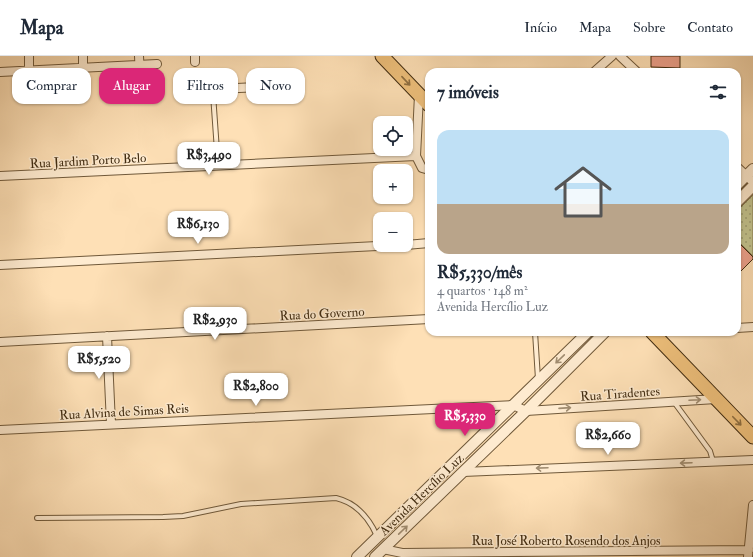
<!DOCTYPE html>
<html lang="pt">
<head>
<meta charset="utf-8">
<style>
  body { margin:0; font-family:"IM FELL Double Pica",serif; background:#f6f6f7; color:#1f2937; height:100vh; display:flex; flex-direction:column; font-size:15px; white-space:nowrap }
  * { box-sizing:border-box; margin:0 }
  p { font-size:13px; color:#747a83 }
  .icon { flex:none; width:22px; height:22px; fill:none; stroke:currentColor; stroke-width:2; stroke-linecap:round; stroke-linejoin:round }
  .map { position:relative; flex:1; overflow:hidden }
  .drawer { position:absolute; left:425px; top:12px; width:316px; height:268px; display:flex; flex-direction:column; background:#fff; border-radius:12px; box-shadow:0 1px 3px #0004 }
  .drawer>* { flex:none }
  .top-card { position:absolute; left:12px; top:12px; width:353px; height:36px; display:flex; gap:8px }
  .tools { position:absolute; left:373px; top:60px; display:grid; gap:8px }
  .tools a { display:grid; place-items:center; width:40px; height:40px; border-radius:8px; background:#fff; box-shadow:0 1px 3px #0004; font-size:20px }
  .price { position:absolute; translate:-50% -34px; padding:0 9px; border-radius:8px; background:#fff; color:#222; font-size:13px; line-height:26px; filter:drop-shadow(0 1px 2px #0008) }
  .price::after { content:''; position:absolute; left:50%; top:24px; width:12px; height:9px; margin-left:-6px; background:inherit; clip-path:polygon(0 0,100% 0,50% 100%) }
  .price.selected { background:#db2777; color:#fff }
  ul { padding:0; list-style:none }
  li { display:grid; align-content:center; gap:8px; height:212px; padding:0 12px }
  li span { display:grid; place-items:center; height:124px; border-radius:12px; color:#555 }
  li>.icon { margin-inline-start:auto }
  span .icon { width:72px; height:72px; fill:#fffc; stroke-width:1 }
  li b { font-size:17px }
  h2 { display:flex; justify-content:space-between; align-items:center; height:48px; padding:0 12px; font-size:17px }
  .pill { padding:0 14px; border-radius:12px; background:#fff; box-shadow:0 1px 3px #0004; font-size:14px; line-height:36px }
  .pill.selected { background:#db2777; color:#fff }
  header { display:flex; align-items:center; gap:24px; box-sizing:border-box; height:56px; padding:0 20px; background:#fff; border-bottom:1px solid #e0e1e3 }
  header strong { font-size:19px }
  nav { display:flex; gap:22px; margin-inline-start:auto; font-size:14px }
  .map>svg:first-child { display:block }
  .park { fill:url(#park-dots); stroke:#81774f }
  .building { fill:#eca08b; stroke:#412c11 }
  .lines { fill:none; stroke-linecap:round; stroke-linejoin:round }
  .service-casing { stroke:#70593a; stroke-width:6 }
  .minor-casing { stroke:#70593a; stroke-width:10 }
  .tertiary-casing { stroke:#70593a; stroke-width:12 }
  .primary-casing { stroke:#412c11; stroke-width:15 }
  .service { stroke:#feebd0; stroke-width:4 }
  .minor { stroke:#feebd0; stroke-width:8 }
  .tertiary { stroke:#feebd0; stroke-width:10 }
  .primary { stroke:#efc07b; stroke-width:13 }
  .oneway { stroke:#8f6f41 }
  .oneway2 { stroke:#a08c70 }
  .labels { text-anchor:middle; stroke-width:3; stroke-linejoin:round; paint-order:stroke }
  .street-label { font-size:13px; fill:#412c11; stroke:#feebd0 }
</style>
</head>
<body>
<header>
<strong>Mapa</strong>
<nav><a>Início</a><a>Mapa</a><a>Sobre</a><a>Contato</a></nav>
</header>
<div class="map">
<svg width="753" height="501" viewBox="0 0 753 501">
  <defs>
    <pattern id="park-dots" width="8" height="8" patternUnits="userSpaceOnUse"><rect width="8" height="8" fill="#c1c28d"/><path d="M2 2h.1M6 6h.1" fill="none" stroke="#9e9e72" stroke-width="1.8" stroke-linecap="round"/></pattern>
  </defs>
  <rect width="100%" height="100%" fill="#fee0b6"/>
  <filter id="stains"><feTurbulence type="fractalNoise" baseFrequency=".005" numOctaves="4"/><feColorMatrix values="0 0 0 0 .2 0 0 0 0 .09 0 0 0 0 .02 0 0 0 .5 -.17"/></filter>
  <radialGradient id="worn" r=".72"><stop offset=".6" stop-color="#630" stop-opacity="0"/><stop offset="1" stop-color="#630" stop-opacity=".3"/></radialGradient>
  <path class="park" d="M753,139v61l-16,-16v-29z"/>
  <path class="building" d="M651,0h29v12l-29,-1z
    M737,185l16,16v2l-16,16z"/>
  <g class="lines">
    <g class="service-casing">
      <path id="service" d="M213,38l5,71
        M535,276l3,47
        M674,346l36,49 3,10
        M37,462l126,-1 20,-1 58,-12 95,-6c21,5 33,20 41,38"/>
    </g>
    <g class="minor-casing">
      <path id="minor" d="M29,0v15
        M83,0v12
        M139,0l2,43
        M195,0v6
        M620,0l17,16
        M0,16l157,-8
        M594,16l18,-16
        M213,38l4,-5 83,-4
        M419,39l-3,61 6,12 7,2
        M737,111l16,15
        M0,120l416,-20
        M406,189l23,-2
        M0,209l397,-20
        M737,272l16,-1
        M107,280l4,88
        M0,286l429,-23
        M0,374l513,-25 13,6 190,-12
        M463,416l290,-12
        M383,493l19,4 347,-3
        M748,501l5,-52"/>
    </g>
    <g class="tertiary-casing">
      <path id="tertiary" d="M737,129l16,-16
        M737,146l16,-16
        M357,501l231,-225
        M375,501l151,-146 79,-79"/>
    </g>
    <g class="primary-casing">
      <path id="primary" d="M382,0l47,49
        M652,276l101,105"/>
    </g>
    <use href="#service" class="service"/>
    <use href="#minor" class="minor"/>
    <use href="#tertiary" class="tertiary"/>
    <use href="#primary" class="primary"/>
  </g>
  <defs><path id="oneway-shaft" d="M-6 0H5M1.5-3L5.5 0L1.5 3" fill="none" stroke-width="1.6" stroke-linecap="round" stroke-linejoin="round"/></defs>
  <g class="oneway">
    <use href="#oneway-shaft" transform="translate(406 25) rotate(47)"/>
    <use href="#oneway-shaft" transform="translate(737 365) rotate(46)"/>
  </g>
  <g class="oneway2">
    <use href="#oneway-shaft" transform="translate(560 303) rotate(136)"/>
    <use href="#oneway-shaft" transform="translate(695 344) rotate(-3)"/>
    <use href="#oneway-shaft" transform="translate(565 352) rotate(-4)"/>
    <use href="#oneway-shaft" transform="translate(686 407) rotate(178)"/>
    <use href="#oneway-shaft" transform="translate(542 412) rotate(178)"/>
    <use href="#oneway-shaft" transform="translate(403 474) rotate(-44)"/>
  </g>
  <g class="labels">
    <g class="street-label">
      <text transform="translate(88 104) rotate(-3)" y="5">Rua Jardim Porto Belo</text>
      <text transform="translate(322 257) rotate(-3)" y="5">Rua do Governo</text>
      <text transform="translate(620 337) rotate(-4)" y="5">Rua Tiradentes</text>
      <text transform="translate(124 355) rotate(-3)" y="5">Rua Alvina de Simas Reis</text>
      <text transform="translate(421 438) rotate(-44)" y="5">Avenida Hercílio Luz</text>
      <text x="566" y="489">Rua José Roberto Rosendo dos Anjos</text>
    </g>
  </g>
  <rect width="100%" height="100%" filter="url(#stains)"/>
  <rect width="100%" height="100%" fill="url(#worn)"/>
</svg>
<div class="tools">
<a><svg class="icon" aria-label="locate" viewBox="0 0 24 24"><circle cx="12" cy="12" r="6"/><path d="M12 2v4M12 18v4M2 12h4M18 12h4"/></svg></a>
<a>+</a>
<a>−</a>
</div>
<b class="price" style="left:209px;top:120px">R$3,490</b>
<b class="price" style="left:198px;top:189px">R$6,130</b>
<b class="price" style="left:215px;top:285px">R$2,930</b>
<b class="price" style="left:99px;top:324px">R$5,520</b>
<b class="price" style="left:256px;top:351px">R$2,800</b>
<b class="price selected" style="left:465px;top:381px">R$5,330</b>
<b class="price" style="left:608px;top:400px">R$2,660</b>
<div class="top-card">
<a class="pill">Comprar</a>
<a class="pill selected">Alugar</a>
<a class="pill">Filtros</a>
<a class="pill">Novo</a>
</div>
<section class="drawer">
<h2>7 imóveis<svg class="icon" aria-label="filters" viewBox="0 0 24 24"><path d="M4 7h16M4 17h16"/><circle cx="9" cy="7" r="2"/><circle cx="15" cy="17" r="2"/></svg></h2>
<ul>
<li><span style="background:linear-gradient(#bfe0f5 60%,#b9a48a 0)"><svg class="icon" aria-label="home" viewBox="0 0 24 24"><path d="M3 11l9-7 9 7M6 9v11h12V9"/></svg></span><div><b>R$5,330/mês</b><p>4 quartos · 148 m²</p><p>Avenida Hercílio Luz</p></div></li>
</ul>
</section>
</div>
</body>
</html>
